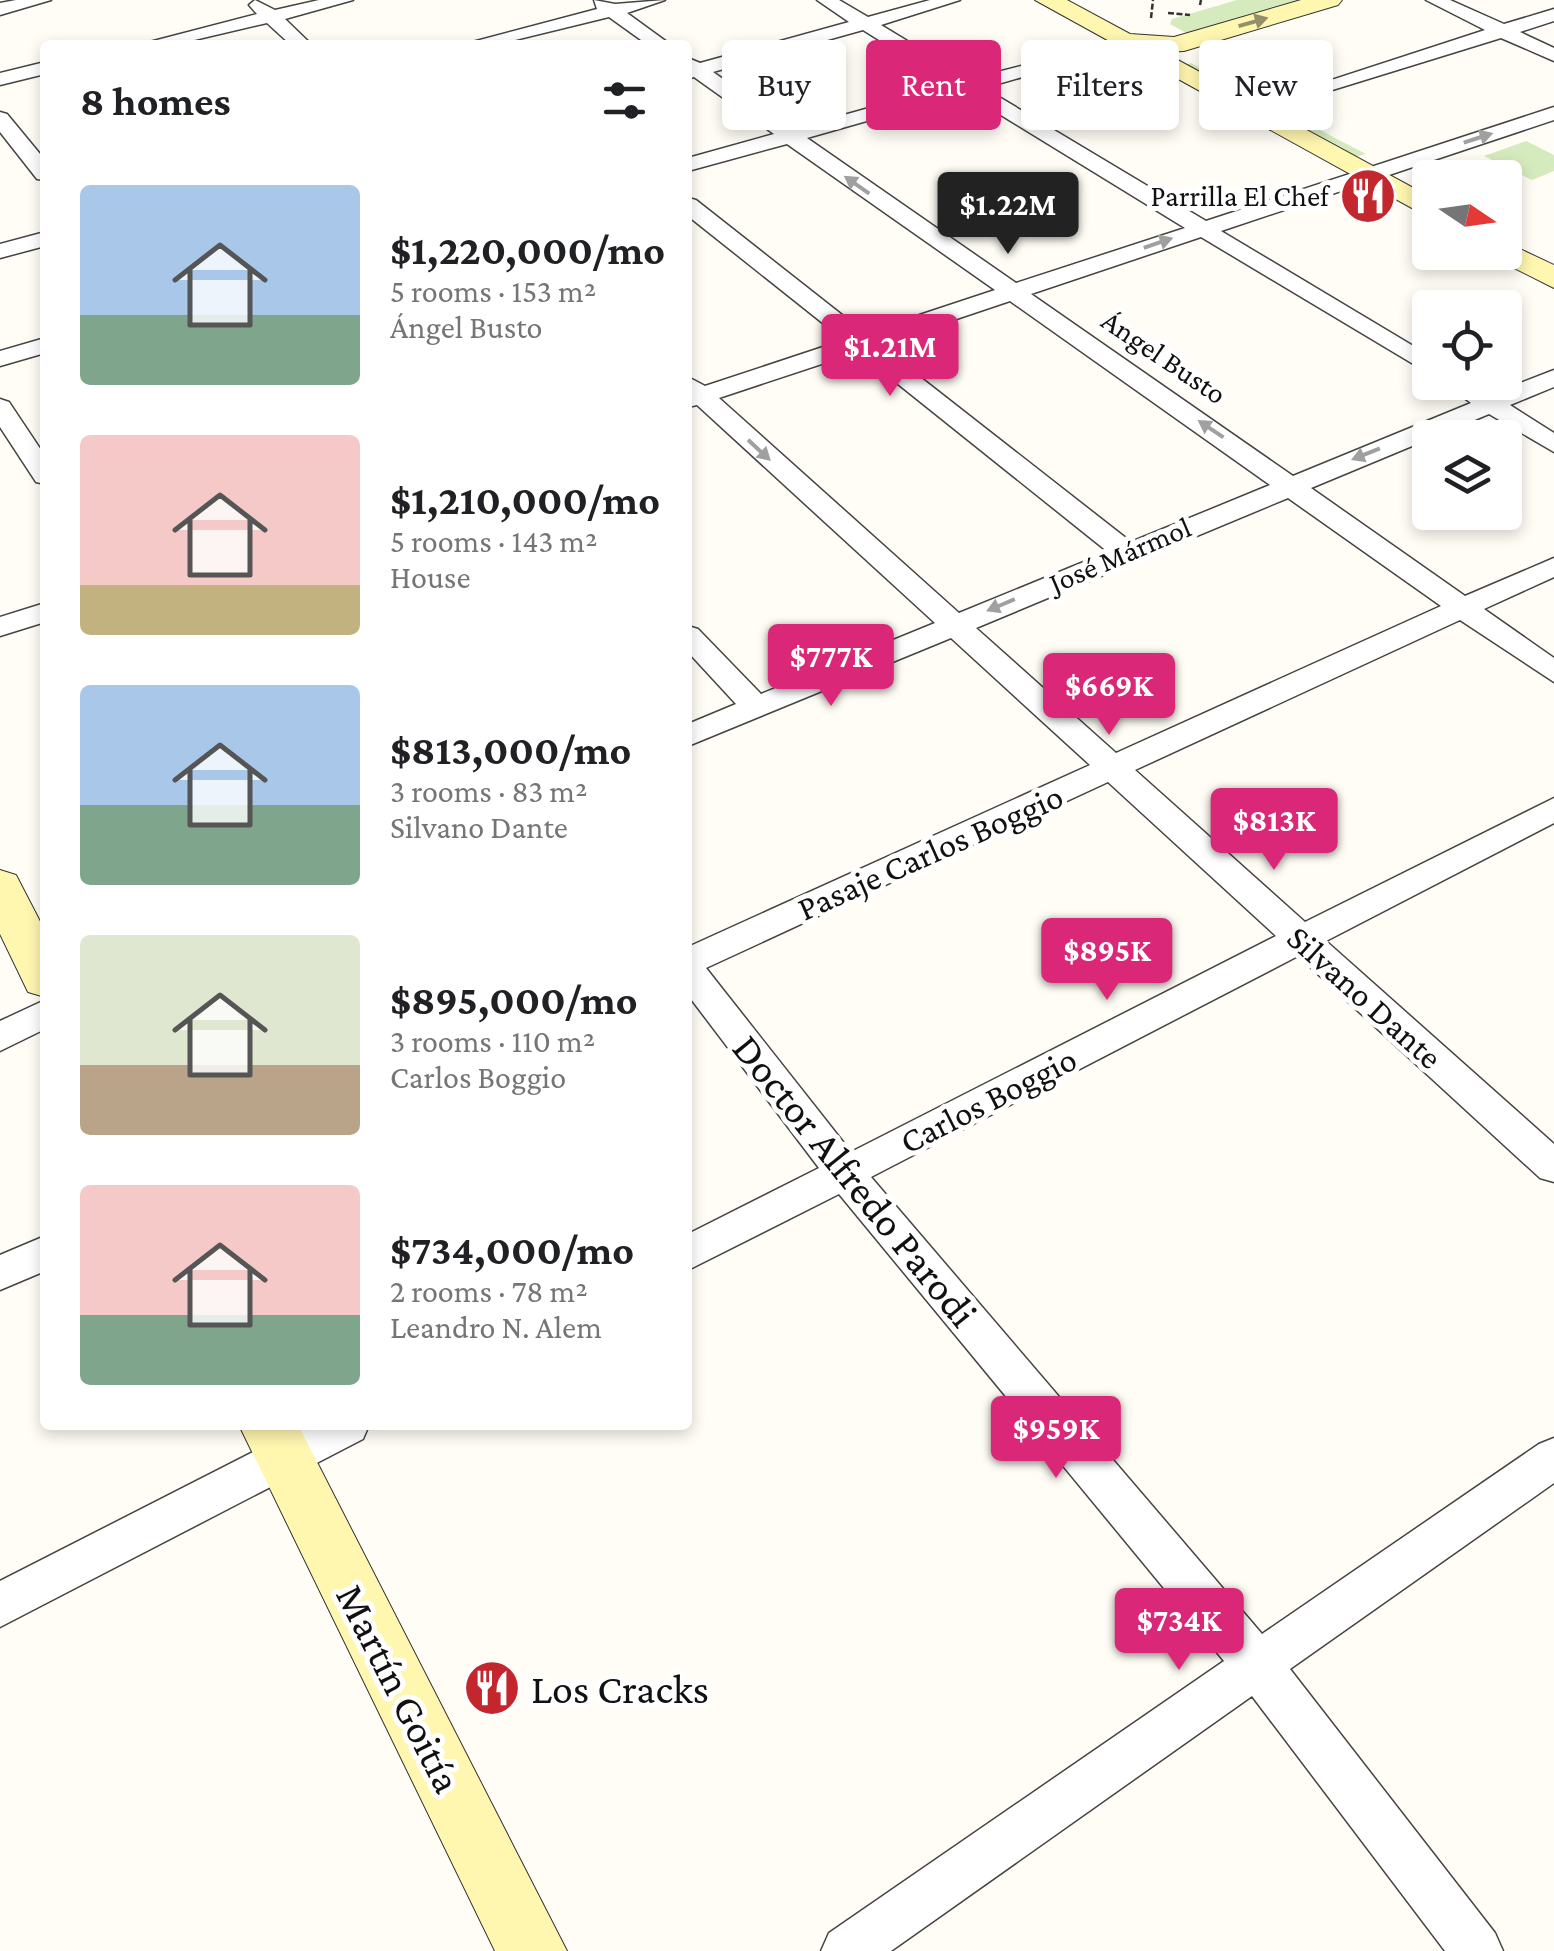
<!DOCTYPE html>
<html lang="en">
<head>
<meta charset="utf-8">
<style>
  body { margin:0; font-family:"Crimson Pro",serif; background:#f6f6f6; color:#202124; height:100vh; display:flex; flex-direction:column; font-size:38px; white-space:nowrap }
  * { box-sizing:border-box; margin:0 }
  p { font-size:32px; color:#757577 }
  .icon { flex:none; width:55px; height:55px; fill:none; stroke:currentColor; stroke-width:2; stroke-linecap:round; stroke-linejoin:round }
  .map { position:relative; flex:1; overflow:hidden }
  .drawer { position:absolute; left:40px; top:40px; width:652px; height:1390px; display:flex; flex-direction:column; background:#fff; border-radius:10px; box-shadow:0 5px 15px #0003 }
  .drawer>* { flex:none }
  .top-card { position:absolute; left:722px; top:40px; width:680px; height:90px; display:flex; gap:20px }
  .needle { width:65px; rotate:103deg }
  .tools { position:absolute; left:1412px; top:160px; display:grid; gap:20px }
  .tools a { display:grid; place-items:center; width:110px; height:110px; border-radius:10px; background:#fff; box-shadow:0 5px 15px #0003; font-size:50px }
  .price { position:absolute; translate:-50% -85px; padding:0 22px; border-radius:10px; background:#db2777; color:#fff; font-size:32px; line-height:65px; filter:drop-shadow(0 2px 5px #0008) }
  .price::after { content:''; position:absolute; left:50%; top:60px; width:30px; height:22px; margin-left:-15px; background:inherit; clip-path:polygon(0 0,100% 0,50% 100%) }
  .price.current { background:#222; color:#fff }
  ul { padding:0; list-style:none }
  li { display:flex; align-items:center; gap:30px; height:250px; padding:0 40px }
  li span { display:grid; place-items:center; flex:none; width:280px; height:200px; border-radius:10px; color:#555 }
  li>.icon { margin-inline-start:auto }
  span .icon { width:120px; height:120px; fill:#fffc; stroke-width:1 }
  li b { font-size:42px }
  h2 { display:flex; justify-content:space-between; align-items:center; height:120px; padding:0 40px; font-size:42px }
  .tag { padding:0 35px; border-radius:10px; background:#fff; box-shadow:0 5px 15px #0003; font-size:35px; line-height:90px }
  .tag.current { background:#db2777; color:#fff }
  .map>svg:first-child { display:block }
  .green { fill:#d5ebbd }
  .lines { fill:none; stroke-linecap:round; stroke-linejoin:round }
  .street-casing { stroke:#444; stroke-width:3 }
  .secondary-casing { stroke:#333; stroke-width:2 }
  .path { stroke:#333; stroke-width:2.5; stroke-dasharray:6 2.5; stroke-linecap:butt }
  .street { fill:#fff; fill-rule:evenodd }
  .secondary { fill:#fff6b0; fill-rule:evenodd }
  .oneway { fill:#948f68 }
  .oneway2 { fill:#a0a0a0 }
  .labels { text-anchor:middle; stroke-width:10; stroke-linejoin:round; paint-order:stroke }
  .far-poi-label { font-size:30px; fill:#111; stroke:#fff; text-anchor:end }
  .far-street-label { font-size:30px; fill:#111; stroke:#fff }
  .street-label { font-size:35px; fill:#111; stroke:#fff }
  .near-street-label { font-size:42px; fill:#111; stroke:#fff }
  .near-poi-label { font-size:42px; fill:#111; stroke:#fff; text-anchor:start }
</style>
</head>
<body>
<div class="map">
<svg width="1554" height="1951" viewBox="0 0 1554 1951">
  <rect width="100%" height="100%" fill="#fffdf5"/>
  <path class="green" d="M1237,0h82l-118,33h-15l-16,-9 2,-5z
    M1191,63l175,91 -15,4 -172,-92z
    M1526,141l28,14v16l-22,9 -48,-24z"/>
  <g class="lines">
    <g class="street-casing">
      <path id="street" d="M16,0h35l-51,15v-12z
        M255,0l20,10 44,-10h34l-68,19 27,26h-21l-24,-22 -94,22h-35l119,-31 -8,-9z
        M594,0l21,4 50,-4 -38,13 44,32h-23l-39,-28 -114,28h-34l136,-36z
        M817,0h22l29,17 62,-17h30l-79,25 89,54 161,-41v8l-147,42 222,133 348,-114v13l-333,111 209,125v18l-229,-137 -170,57 262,182 178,-73 -28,-21h30l19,12 62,-24v17l-44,18 44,28v19l-65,-38 -178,74 154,108 89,-38v19l-70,32 70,49v24l-94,-62 -325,150 170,152 249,-124v25l-228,118 228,203v38l-14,-4 -242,-222 -427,221 391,457 277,-190 15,-6v45l-264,186 205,264 8,18h-58l-193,-255 -361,255h-70l8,-18 395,-272 -385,-467 -151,76v-36l131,-66 -131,-173v-48l402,-182 -139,-127 -263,108v-22l48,-20 -48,-52v-26l10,3 63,65 174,-71 -238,-218 -9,2v-30l17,9 139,-46 -156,-124v-18l8,2 169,133 130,-43 -208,-146 -99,27v-13l86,-24 -80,-57 -6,2v-21l12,5 149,-41zM863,30l88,55 -157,44 -81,-57zM965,93l220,135 -169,55 -209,-145zM1010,301l260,184 -139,57 -252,-197zM858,352l250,200 -149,61 -240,-215zM1288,498l153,108 -325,147 -140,-125zM1108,782l168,154 -425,216 -145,-184z
        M1426,0h24l54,24 50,-15v12l-34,11 34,16v13l-53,-23 -214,66 -17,-4 215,-70z
        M45,62v12l-45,11v-12z
        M0,112l7,2 38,46v20l-8,-1 -37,-47z
        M45,232v14l-45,12v-14z
        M45,338v15l-45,13v-15z
        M0,399l9,3 36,54v28l-9,-2 -36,-55z
        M45,603v19l-45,14v-19z
        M45,1000v29l-45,22v-30z
        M45,1236v35l-45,19v-35z
        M306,1425h63l-6,14 -363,188v-46z"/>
    </g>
    <g class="secondary-casing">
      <path id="secondary" d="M1035,0h32l63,34 44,3 127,-37h41l-4,5 -154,46 -21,1 267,145v21z
        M1505,242l49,23v23l-60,-30 -3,-6h14z
        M0,870l16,5 29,56v66l-17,-5 -28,-58z
        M239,1425h59l269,526h-72z"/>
    </g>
    <path class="path" d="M1200,5l1,-5
      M1168,13l22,2
      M1151,18l2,-18"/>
    <use href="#street" class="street"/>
    <use href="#secondary" class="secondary"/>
  </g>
  <defs><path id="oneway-solid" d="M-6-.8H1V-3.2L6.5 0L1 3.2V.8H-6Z" transform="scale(2.5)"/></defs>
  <use class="oneway" href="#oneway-solid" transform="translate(1253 22) rotate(-16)"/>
  <g class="oneway2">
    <use href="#oneway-solid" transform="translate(1478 138) rotate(-18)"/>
    <use href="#oneway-solid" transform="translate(857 185) rotate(-145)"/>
    <use href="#oneway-solid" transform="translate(1158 243) rotate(-19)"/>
    <use href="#oneway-solid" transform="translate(1211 429) rotate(-146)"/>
    <use href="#oneway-solid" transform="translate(759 450) rotate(43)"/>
    <use href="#oneway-solid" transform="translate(1366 454) rotate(158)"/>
    <use href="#oneway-solid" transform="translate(1001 605) rotate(157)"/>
  </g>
  <defs>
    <g id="restaurant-disc" transform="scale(2.875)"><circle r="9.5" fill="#c4262e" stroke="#fff"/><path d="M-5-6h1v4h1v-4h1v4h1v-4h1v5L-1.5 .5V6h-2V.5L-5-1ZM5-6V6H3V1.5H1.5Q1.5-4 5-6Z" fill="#fff"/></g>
  </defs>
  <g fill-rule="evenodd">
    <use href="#restaurant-disc" x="1368" y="196"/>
    <use href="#restaurant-disc" x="492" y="1688"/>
  </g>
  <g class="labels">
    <g class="far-poi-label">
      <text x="1329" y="206">Parrilla El Chef</text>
    </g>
    <g class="far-street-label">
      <text transform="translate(1164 357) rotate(34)" y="10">Ángel Busto</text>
      <text transform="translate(1120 555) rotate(-23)" y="10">José Mármol</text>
    </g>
    <g class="street-label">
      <text transform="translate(930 852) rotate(-24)" y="12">Pasaje Carlos Boggio</text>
      <text transform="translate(1365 997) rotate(42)" y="12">Silvano Dante</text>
      <text transform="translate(988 1100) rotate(-27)" y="12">Carlos Boggio</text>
    </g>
    <g class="near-street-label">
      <text transform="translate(856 1180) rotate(51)" y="15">Doctor Alfredo Parodi</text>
      <text transform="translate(400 1688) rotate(63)" y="15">Martín Goitía</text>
    </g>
    <g class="near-poi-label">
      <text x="531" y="1703">Los Cracks</text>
    </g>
  </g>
</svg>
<div class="tools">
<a><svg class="needle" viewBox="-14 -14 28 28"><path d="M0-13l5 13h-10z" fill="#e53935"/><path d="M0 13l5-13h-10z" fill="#757577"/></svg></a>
<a><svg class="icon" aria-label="locate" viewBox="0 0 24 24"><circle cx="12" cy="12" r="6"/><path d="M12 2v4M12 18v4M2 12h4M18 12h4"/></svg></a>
<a><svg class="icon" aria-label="layers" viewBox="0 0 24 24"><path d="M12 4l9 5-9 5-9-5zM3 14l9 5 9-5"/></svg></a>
</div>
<b class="price current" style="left:1008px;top:257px">$1.22M</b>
<b class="price" style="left:890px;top:399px">$1.21M</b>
<b class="price" style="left:831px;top:709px">$777K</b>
<b class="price" style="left:1109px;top:738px">$669K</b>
<b class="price" style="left:1274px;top:873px">$813K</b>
<b class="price" style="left:1107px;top:1003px">$895K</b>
<b class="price" style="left:1056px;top:1481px">$959K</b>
<b class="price" style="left:1179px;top:1673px">$734K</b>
<div class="top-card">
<a class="tag">Buy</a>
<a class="tag current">Rent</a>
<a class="tag">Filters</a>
<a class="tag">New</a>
</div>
<section class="drawer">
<h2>8 homes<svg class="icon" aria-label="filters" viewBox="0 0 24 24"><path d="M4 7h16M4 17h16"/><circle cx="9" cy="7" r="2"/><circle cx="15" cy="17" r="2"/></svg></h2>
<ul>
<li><span style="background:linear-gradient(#a9c7e8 65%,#7fa58c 0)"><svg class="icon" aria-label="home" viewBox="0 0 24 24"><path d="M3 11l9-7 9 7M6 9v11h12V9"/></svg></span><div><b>$1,220,000/mo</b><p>5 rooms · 153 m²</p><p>Ángel Busto</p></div></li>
<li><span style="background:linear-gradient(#f6c9c9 75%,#c2b280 0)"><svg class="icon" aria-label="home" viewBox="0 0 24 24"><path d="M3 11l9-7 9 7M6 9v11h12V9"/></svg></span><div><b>$1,210,000/mo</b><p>5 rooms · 143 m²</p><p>House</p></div></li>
<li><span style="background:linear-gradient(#a9c7e8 60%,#7fa58c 0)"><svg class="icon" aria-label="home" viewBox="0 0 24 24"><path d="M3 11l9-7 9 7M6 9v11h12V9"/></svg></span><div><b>$813,000/mo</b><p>3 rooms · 83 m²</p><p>Silvano Dante</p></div></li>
<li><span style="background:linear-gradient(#dfe7d0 65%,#b9a48a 0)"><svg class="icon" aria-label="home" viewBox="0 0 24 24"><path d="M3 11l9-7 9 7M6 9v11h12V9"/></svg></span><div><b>$895,000/mo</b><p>3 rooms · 110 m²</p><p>Carlos Boggio</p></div></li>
<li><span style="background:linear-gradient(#f6c9c9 65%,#7fa58c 0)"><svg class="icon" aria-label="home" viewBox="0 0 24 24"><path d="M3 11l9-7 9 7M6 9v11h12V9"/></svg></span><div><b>$734,000/mo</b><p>2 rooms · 78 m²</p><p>Leandro N. Alem</p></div></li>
</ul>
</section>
</div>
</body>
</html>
